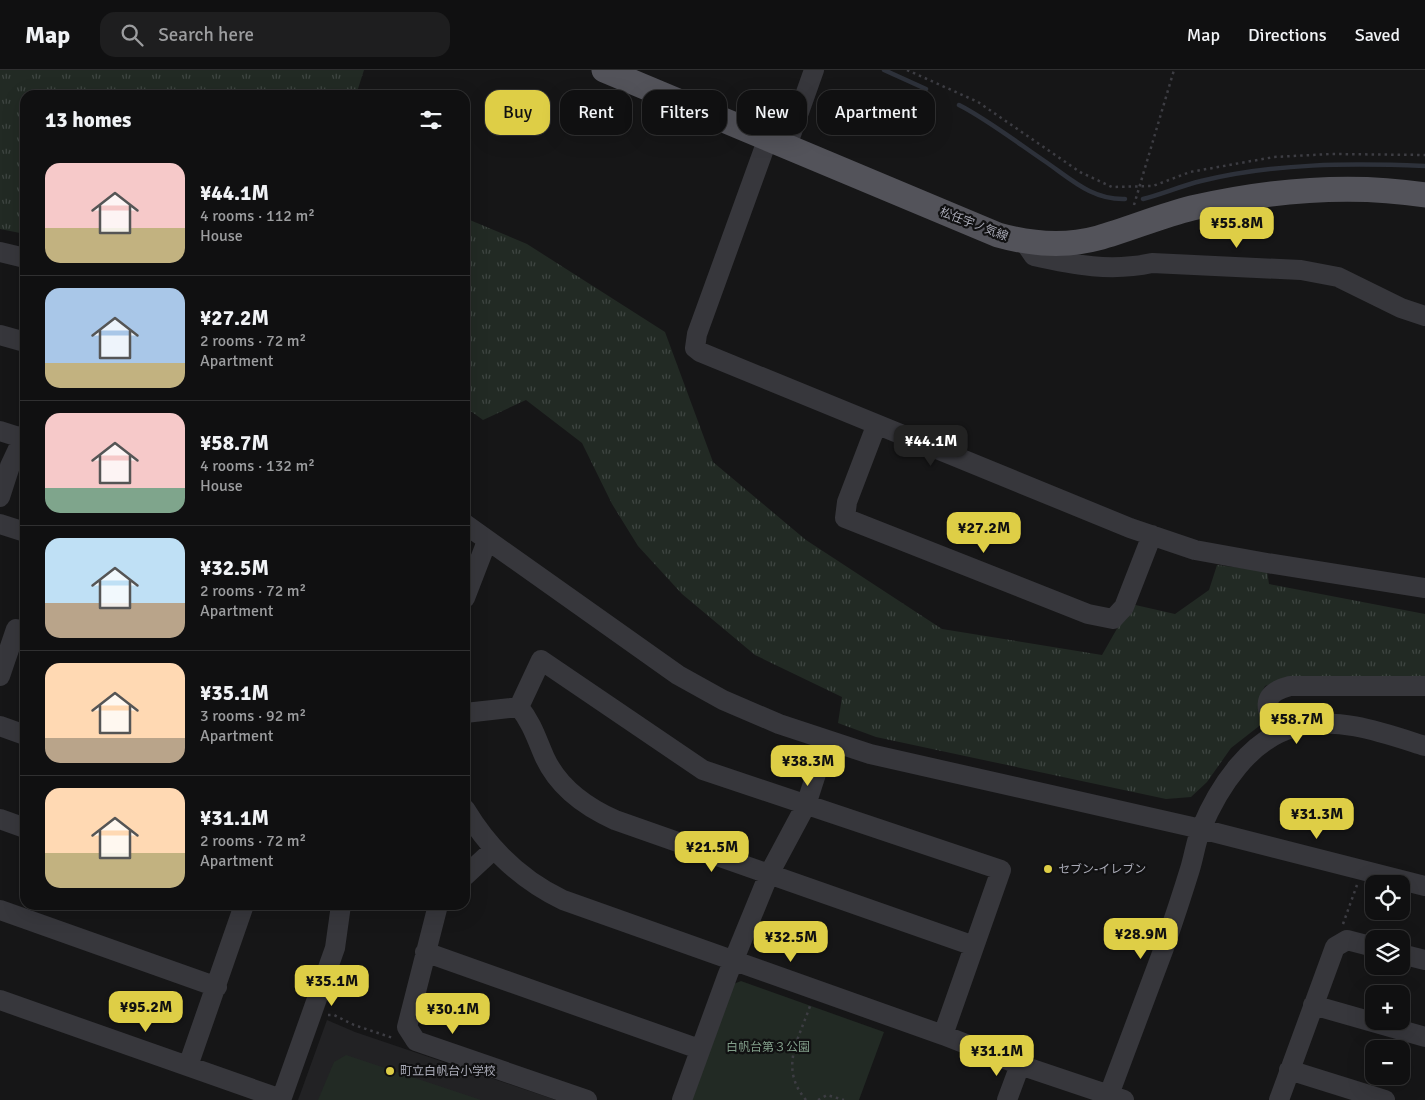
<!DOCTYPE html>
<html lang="en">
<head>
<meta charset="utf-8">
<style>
  body { margin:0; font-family:Signika,"Noto Sans JP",sans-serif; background:#1e1e1f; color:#f1f3f6; height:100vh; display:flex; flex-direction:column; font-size:19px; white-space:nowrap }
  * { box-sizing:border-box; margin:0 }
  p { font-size:16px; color:#9c9d9f }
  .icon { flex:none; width:28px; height:28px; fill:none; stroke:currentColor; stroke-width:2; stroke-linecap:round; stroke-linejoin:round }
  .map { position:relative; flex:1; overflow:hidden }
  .details { position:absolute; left:20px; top:20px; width:450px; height:820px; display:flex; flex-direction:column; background:#101011; border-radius:15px; box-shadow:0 5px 20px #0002,0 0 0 1px #303031 }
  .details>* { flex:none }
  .guide { position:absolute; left:485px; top:20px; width:475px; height:45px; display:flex; gap:10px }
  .buttons { position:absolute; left:1365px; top:805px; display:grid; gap:10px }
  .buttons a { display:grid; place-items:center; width:45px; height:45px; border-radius:10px; background:#101011; box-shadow:0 5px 20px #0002,0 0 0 1px #303031; font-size:25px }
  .price { position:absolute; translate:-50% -42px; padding:0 11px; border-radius:10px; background:#dece46; color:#111; font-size:16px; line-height:32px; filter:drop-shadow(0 1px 2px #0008) }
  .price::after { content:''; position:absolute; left:50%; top:30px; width:15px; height:11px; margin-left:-8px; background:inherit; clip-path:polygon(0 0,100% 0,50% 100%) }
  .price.current { background:#222; color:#fff }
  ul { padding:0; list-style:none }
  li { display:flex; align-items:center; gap:15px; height:125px; padding:0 25px }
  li+li { border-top:1px solid #303031 }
  li span { display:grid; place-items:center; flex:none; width:140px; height:100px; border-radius:15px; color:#555 }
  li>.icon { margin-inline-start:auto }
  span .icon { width:60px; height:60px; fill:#fffc; stroke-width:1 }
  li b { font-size:21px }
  h2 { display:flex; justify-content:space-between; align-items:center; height:60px; padding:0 25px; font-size:21px }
  .pill { padding:0 18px; border-radius:15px; background:#101011; box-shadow:0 5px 20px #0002,0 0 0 1px #303031; font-size:18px; line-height:45px }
  .pill.current { background:#dece46; color:#111 }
  header { display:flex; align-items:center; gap:30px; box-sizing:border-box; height:70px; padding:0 25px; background:#101011; border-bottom:1px solid #303031 }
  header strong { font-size:24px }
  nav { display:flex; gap:28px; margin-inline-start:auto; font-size:18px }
  .search { width:350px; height:45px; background:#1e1e1f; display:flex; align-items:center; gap:12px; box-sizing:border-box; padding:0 18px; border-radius:15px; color:#9c9d9f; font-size:19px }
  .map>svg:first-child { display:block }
  .built { fill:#222224 }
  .grass { fill:url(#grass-tufts) }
  .park { fill:#222a24 }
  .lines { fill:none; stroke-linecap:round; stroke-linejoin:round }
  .stream { stroke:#2d313a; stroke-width:4.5 }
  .path { stroke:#3d3d43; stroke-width:2.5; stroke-dasharray:2.5 4; stroke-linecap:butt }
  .minor { stroke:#37373c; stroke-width:20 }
  .major { stroke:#53535a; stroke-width:25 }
  .poi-dot { fill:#dece46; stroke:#111112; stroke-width:2 }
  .labels { text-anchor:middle; stroke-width:4.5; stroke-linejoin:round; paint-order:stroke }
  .street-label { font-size:12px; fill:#a9aab6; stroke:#111112 }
  .poi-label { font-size:12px; fill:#a9aab6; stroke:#111112; text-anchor:start }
  .park-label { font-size:12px; fill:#829f8a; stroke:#111112 }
</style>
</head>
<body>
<header>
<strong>Map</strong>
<div class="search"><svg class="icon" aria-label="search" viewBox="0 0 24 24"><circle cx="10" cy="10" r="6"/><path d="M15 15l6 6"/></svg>Search here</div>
<nav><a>Map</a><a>Directions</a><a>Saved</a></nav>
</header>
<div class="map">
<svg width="1425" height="1030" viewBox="0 0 1425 1030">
  <defs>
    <pattern id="grass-tufts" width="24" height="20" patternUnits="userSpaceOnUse" patternTransform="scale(1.25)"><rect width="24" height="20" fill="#222a24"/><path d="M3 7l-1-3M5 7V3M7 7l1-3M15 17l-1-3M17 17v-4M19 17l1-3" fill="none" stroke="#3f4642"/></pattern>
  </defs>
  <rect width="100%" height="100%" fill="#161617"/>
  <path class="built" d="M327,950l28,12 201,68h-258z"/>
  <path class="grass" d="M0,0h364l-8,25h-331v139l-25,-5z
    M465,148l62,26 138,88 48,130 93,78 136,89 160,26 29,-51 44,10 34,-24 8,-25 50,6 2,13 156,30v65l-144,1 -16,6c-7,12 -8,25 -2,37l-32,25 -24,34 -16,15 -25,2 -290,-62 -38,-14 4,-26 -87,-42 -73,-61 -44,-48 -26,-42 -30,-61 -56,-43 -43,20 -18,-13z"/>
  <path class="park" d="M741,911l143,51 -25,68h-171l43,-115z
    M346,985l135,45h-163l16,-38z"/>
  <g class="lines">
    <path class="stream" d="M884,0l42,19
      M959,35c26,13 59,38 84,55 27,18 48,40 82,39
      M1143,129c19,-5 38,-13 58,-18 73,-18 149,-18 224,-15"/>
    <path class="path" d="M907,0l71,32 102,70 32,15 41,-1 37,-14 84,-15 57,-3 94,1
      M1134,135l40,-135
      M1343,854l14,-39
      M328,945h6l20,10 39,13
      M806,1030c-27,-32 -8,-59 4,-94
      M818,1030l9,-5 17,5"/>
    <path class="minor" d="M768,68l-71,196 -2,14 5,4 430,176 65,22 72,13 158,25
      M787,76l27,-76
      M1025,173l9,13c40,9 77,16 118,7l149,7 37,7 63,31 24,8
      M0,182l25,6
      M0,265l25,7
      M876,356l-29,76 -2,16 243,96 25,5 11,-12 28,-72
      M0,361l25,8
      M0,427l10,-31 15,-32
      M0,454l25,8
      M465,454l213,151 45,25 56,24 91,30 331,75 224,57
      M465,528l22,-57
      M0,606l16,-47
      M519,637c13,16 18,33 26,51 14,30 41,49 70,62l359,126
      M465,643l54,-6 22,-47 162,110 298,100 -58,165
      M0,656l25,9
      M1279,663c-13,-22 -21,-39 11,-47h135
      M465,739c24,40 56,71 98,91l380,135 77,30 104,35
      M0,749l25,9
      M465,806l28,-26
      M438,835l-31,122 9,14 171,59
      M0,840l217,77
      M425,882l274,97
      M1401,884l24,6
      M0,930l281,99
      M1313,935l112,32
      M188,996l56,-161
      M1289,1000l96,30
      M281,1030l54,-152 6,-43
      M682,1030l46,-126 41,-100 37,-69 21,-65
      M1007,1030l13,-35
      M1107,1030c19,-51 38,-101 57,-152 9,-26 18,-53 26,-79 4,-13 6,-28 11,-40 17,-41 49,-91 95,-102 43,-11 88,6 129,19
      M1279,1030l56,-153 12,-7 27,7"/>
    <path class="major" d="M604,0l394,165c32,9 67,12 100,3 32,-9 62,-22 94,-30 75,-17 157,-25 233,-13"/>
  </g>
  <g class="poi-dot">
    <circle cx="1048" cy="799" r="5"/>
    <circle cx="390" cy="1001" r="5"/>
  </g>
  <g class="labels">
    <g class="street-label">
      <text transform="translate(974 154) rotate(21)" y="4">松任宇ノ気線</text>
    </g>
    <g class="poi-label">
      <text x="1058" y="803">セブン-イレブン</text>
      <text x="400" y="1005">町立白帆台小学校</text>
    </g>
    <g class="park-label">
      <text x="768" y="981">白帆台第３公園</text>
    </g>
  </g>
</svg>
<div class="buttons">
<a><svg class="icon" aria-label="locate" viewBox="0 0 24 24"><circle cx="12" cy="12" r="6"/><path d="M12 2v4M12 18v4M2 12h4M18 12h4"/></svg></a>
<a><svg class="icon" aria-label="layers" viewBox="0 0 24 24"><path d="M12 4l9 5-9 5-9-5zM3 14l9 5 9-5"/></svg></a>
<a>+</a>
<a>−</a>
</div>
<b class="price" style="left:1237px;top:179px">¥55.8M</b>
<b class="price current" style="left:931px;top:397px">¥44.1M</b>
<b class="price" style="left:984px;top:484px">¥27.2M</b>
<b class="price" style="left:1297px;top:675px">¥58.7M</b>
<b class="price" style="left:808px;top:717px">¥38.3M</b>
<b class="price" style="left:1317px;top:770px">¥31.3M</b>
<b class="price" style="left:712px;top:803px">¥21.5M</b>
<b class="price" style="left:1141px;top:890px">¥28.9M</b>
<b class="price" style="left:791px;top:893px">¥32.5M</b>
<b class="price" style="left:332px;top:937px">¥35.1M</b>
<b class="price" style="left:146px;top:963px">¥95.2M</b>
<b class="price" style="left:453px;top:965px">¥30.1M</b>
<b class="price" style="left:997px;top:1007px">¥31.1M</b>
<div class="guide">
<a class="pill current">Buy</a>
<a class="pill">Rent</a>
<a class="pill">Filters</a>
<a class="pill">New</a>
<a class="pill">Apartment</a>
</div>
<section class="details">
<h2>13 homes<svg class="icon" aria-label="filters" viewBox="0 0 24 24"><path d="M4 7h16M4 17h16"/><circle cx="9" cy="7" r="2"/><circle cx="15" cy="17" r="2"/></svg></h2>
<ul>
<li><span style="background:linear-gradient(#f6c9c9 65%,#c2b280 0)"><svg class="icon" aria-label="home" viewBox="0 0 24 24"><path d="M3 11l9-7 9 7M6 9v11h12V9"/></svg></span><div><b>¥44.1M</b><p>4 rooms · 112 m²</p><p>House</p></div></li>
<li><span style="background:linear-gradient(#a9c7e8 75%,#c2b280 0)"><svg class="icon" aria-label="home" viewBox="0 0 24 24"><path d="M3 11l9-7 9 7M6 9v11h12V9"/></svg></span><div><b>¥27.2M</b><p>2 rooms · 72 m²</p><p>Apartment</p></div></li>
<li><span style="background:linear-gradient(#f6c9c9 75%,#7fa58c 0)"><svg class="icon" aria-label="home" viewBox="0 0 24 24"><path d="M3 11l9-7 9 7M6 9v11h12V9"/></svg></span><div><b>¥58.7M</b><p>4 rooms · 132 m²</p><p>House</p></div></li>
<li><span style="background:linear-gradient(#bfe0f5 65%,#b9a48a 0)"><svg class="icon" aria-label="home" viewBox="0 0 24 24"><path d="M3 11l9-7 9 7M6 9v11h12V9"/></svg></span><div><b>¥32.5M</b><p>2 rooms · 72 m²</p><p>Apartment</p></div></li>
<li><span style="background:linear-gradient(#ffd9b3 75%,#b9a48a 0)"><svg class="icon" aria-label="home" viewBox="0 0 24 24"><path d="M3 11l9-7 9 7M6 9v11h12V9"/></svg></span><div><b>¥35.1M</b><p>3 rooms · 92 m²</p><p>Apartment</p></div></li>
<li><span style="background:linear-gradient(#ffd9b3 65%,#c2b280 0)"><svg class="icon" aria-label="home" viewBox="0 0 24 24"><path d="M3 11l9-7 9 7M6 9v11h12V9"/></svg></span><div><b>¥31.1M</b><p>2 rooms · 72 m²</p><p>Apartment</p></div></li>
</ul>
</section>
</div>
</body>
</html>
